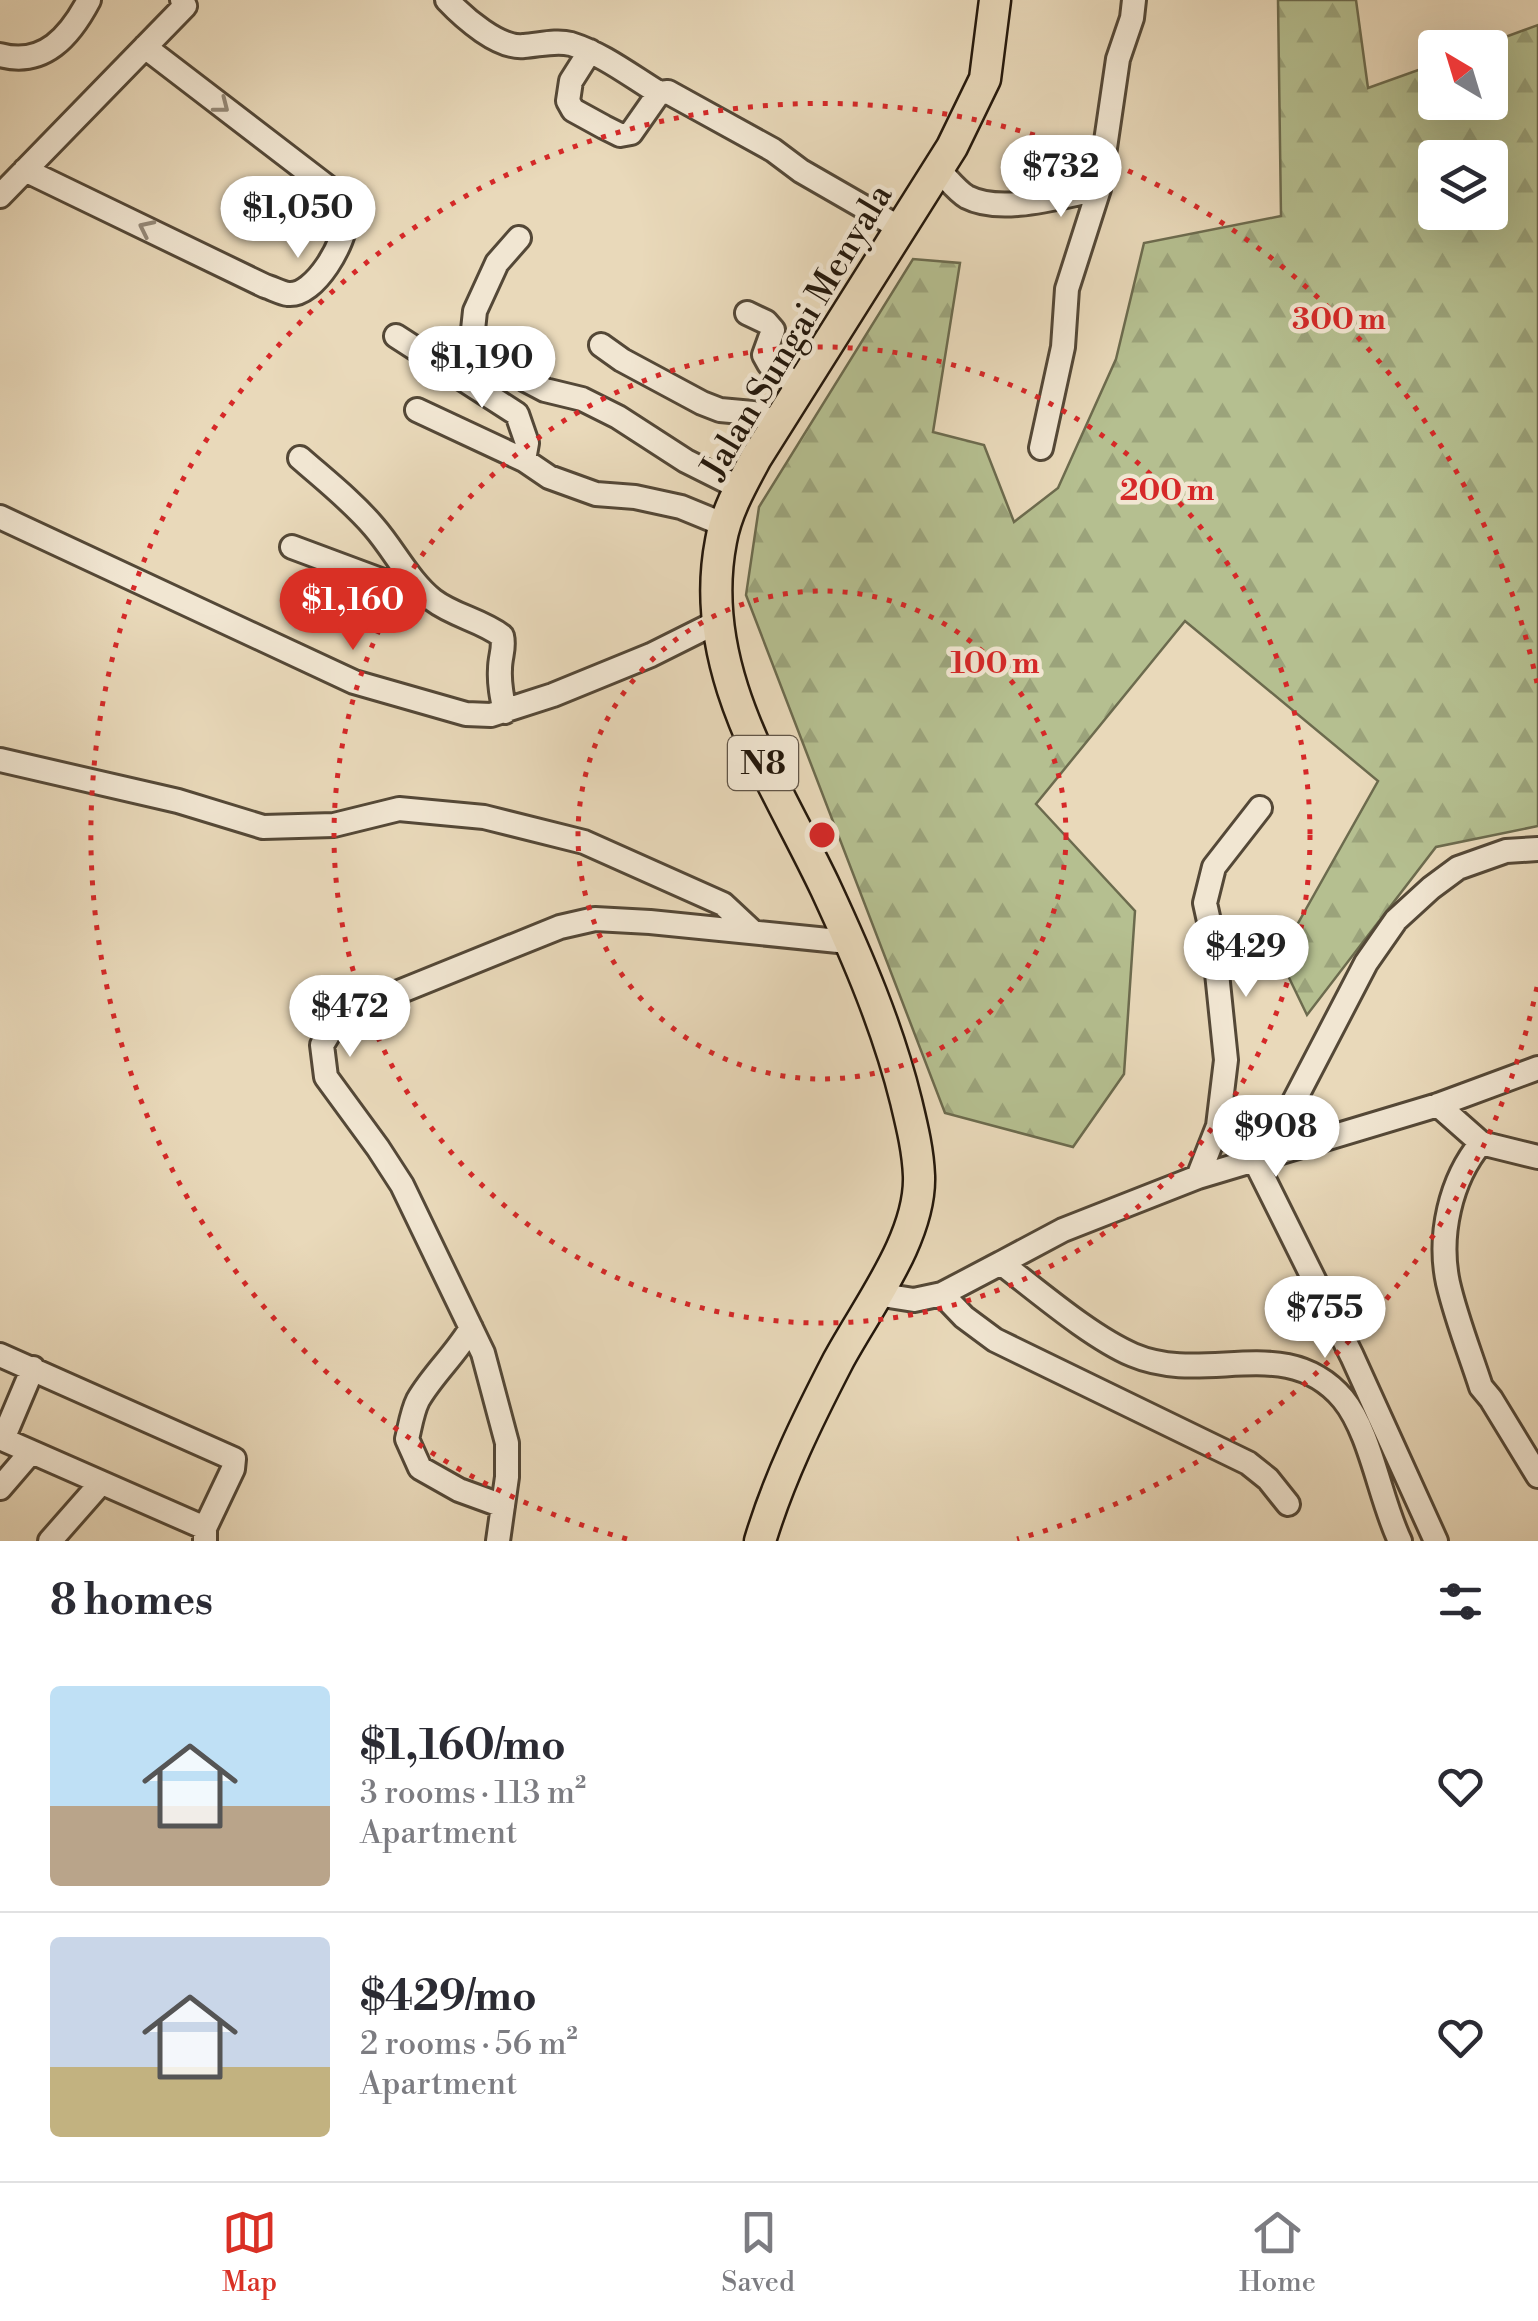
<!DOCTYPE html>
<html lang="en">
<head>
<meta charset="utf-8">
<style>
  body { margin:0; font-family:"Libre Bodoni",serif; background:#f7f7f7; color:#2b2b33; height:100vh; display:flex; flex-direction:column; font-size:38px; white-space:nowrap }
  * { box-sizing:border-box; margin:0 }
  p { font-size:32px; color:#7c7c81 }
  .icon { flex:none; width:55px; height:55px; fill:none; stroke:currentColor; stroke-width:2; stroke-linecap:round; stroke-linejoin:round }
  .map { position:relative; height:1541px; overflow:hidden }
  .panel { display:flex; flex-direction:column; background:#fff; flex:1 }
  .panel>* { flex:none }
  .needle { width:65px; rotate:322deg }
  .controls { position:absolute; left:1418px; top:30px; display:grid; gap:20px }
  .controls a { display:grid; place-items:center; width:90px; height:90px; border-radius:10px; background:#fff; box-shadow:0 10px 40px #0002; font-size:50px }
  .price { position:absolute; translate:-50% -85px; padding:0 22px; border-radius:35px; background:#fff; color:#222; font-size:32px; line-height:65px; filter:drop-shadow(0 2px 5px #0008) }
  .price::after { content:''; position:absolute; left:50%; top:60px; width:30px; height:22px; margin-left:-15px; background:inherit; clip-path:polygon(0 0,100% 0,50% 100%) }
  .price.active { background:#d93025; color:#fff }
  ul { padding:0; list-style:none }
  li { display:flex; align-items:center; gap:30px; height:250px; padding:0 50px }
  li+li { border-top:2px solid #e1e1e2 }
  li span { display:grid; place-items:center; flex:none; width:280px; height:200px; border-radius:10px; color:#555 }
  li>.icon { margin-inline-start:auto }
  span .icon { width:120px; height:120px; fill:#fffc; stroke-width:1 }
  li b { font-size:42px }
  h2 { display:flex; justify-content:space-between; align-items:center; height:120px; padding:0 50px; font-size:42px }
  .dock { display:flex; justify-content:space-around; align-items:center; height:140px; border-top:2px solid #e1e1e2; background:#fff; font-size:28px; color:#7c7c81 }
  .dock a { display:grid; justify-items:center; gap:5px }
  .dock .active { color:#d93025 }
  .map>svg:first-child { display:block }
  .forest { fill:url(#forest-firs); stroke:#6c6b4e; stroke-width:2.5; fill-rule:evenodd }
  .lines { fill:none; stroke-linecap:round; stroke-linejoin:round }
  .minor-casing { stroke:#544837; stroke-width:28 }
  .major-casing { stroke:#23170b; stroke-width:35 }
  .minor { stroke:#f1e6d2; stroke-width:22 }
  .major { stroke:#e9d9ba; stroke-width:30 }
  .oneway { stroke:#948978 }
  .ring { fill:none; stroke:#d62828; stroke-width:5; stroke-dasharray:5 10 }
  .labels { text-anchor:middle; stroke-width:9; stroke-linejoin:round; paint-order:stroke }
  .shield { fill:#f1e6d2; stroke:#615547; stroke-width:2.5 }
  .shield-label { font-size:32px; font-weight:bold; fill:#23170b }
  .street-label { font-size:35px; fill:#23170b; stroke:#f1e6d2 }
  .centre { fill:#d62828; stroke:#f1e6d2; stroke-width:5 }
  .ring-label { font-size:30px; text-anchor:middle; font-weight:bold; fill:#d62828; stroke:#f1e6d2; stroke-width:9; stroke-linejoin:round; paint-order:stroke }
</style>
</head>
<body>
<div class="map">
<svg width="1538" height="1541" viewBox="0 0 1538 1541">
  <defs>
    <pattern id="forest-firs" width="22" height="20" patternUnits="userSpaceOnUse" patternTransform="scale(2.5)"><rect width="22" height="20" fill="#b5bf90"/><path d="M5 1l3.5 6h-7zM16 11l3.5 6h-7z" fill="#9ba37b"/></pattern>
  </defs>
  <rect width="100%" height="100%" fill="#e9d9ba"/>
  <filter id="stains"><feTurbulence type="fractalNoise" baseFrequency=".002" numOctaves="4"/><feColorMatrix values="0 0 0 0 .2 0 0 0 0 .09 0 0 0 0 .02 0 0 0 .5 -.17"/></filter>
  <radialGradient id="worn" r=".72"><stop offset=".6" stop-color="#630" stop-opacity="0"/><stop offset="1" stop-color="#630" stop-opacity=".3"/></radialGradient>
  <path class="forest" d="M1278,0h78l12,88 67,-24v38h55v-54l-12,-1 60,-22v801l-102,21 -129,168 -28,-58 99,-176 -193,-160 -149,183 99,107 -11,163 -51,73 -128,-34 -199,-518 13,-88 154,-248 47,4 -27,169 51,13 30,77 44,-34 58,-129 28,-116 137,-27zM1435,158h55v54h-55z"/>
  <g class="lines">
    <g class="minor-casing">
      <path id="minor" d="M447,0c17,18 52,49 77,46 15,-1 32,-6 47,-2 32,10 60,32 88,49
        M590,51l-19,30 -3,20 5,9 31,17 16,8 11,-2 28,-40 9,-1 105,58 28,21 99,57
        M0,55c44,12 70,-19 89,-55
        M25,170l240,116c7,2 16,7 23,8 27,3 58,-53 58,-76 0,-7 -5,-16 -8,-23l-193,-148
        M939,170c8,8 18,21 28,27 35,18 95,-1 132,-8
        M0,196l185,-190 -3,-6
        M519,238l-22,25 -22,48 -2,19 7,15 46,35 19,10 37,9 36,18 68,44 54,27
        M747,313l19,9 7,8 -9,25 5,9 32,24
        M396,336l121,78 10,29 -3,17 25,17 47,17 39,3 46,10 44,18
        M601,345l21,15 80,43 18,7 33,3 25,10
        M417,410l107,50
        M1041,448l22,-101 4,-58 32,-100 19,-130 14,-41 2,-18
        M300,458c25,22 53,44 74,69 20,23 35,54 59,73 21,16 48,20 69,36 3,12 -2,20 -2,33 -1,15 2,29 5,43
        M0,517l354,165 112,32 25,1 62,-20 98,-40 68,-34
        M292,547l137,51
        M0,760l178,41 85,26 71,-2 65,-16 85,8 100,25 139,62 30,28
        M1438,1105l43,38 57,14
        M1481,1143c-31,37 -43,93 -33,140 8,35 22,70 33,104l10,12 47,77
        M1266,1155l100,-192 30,-43 35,-32 27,-20 48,-17 32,-2
        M1255,1161l97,195 84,185
        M1198,1177l20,-51 8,-66 -12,-116 -9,-41 9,-36 46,-59
        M1001,1263l62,-33 135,-53 240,-72 100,-37
        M876,1294l38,6 28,-6 59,-31c38,29 90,74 132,92 73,31 153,-23 210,44 28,34 37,101 57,142
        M942,1294l22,23 31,23 253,123 20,16 20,25
        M471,1328c-15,26 -38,46 -53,72 -6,12 -8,27 -11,39l13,29 39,22 44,16
        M0,1355l234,104 -1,10 -28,59v13
        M0,1438l205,90
        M3,1439l30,-71
        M0,1488l31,-36
        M50,1541l51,-58
        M498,1541l9,-64v-34l-24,-90 -81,-168 -24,-37 -52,-71 -4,-32 12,-20 23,-16 203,-82 35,-8 55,3 198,20"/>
    </g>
    <g class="major-casing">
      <path id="major" d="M760,1541c19,-63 48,-122 78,-180 29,-54 83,-123 81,-185 -1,-26 -7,-50 -13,-75 -18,-73 -48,-143 -80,-212 -52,-110 -130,-219 -105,-348 5,-29 21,-57 35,-83l196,-311 33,-68 10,-79"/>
    </g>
    <use href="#minor" class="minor"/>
    <use href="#major" class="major"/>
  </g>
  <defs><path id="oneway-chevron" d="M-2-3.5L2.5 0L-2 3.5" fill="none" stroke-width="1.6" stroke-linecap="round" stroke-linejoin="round" transform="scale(2.5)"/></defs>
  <g class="oneway">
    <use href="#oneway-chevron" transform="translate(222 106) rotate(38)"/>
    <use href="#oneway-chevron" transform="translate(146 228) rotate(-154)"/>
  </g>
  <g class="ring">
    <circle cx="822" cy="835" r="244"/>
    <circle cx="822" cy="835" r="488"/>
    <path d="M1537 987A731 731 0 0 1 1017 1539M627 1539A731 731 0 1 1 1537 683"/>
  </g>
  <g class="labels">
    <rect class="shield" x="728" y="736" width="70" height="54" rx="8"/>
    <g class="shield-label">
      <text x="763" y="774">N8</text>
    </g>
    <g class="street-label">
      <text transform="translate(796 331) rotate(-59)" y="12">Jalan Sungai Menyala</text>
    </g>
  </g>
  <circle cx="822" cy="835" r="15" class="centre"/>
  <g class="ring-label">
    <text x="1339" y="329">300 m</text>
    <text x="1167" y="500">200 m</text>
    <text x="995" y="673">100 m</text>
  </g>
  <rect width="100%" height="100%" filter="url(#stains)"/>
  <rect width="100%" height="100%" fill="url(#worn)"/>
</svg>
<div class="controls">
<a><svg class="needle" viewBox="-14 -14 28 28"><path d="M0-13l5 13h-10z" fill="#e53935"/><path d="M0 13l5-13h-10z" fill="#7c7c81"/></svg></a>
<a><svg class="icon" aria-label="layers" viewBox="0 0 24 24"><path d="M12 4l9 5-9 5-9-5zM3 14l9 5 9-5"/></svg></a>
</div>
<b class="price" style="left:1061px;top:220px">$732</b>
<b class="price" style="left:298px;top:261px">$1,050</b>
<b class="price" style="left:482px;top:411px">$1,190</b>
<b class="price active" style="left:353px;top:653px">$1,160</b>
<b class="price" style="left:1246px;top:1000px">$429</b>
<b class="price" style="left:350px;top:1060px">$472</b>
<b class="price" style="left:1276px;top:1180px">$908</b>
<b class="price" style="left:1325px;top:1361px">$755</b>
</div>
<section class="panel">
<h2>8 homes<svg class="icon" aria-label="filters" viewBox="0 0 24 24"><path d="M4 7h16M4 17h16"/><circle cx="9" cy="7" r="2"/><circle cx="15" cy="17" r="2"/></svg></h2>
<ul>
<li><span style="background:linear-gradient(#bfe0f5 60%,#b9a48a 0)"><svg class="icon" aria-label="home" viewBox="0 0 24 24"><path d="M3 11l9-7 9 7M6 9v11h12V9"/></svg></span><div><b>$1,160/mo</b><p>3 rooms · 113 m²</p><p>Apartment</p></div><svg class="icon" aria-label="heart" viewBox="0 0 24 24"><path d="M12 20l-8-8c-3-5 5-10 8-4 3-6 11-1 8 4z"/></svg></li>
<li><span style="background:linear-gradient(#c9d6e8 65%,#c2b280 0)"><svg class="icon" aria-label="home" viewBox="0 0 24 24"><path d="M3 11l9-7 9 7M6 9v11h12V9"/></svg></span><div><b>$429/mo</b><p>2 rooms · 56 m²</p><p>Apartment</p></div><svg class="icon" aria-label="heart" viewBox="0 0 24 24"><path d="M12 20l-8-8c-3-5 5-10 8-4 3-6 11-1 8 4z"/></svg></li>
</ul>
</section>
<nav class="dock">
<a class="active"><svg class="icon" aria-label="map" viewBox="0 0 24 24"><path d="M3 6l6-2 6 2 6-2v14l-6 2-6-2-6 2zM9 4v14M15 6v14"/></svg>Map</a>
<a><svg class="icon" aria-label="saved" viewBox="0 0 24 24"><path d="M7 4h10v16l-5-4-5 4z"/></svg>Saved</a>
<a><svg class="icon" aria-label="home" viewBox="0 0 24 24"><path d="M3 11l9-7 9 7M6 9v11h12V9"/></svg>Home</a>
</nav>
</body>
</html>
